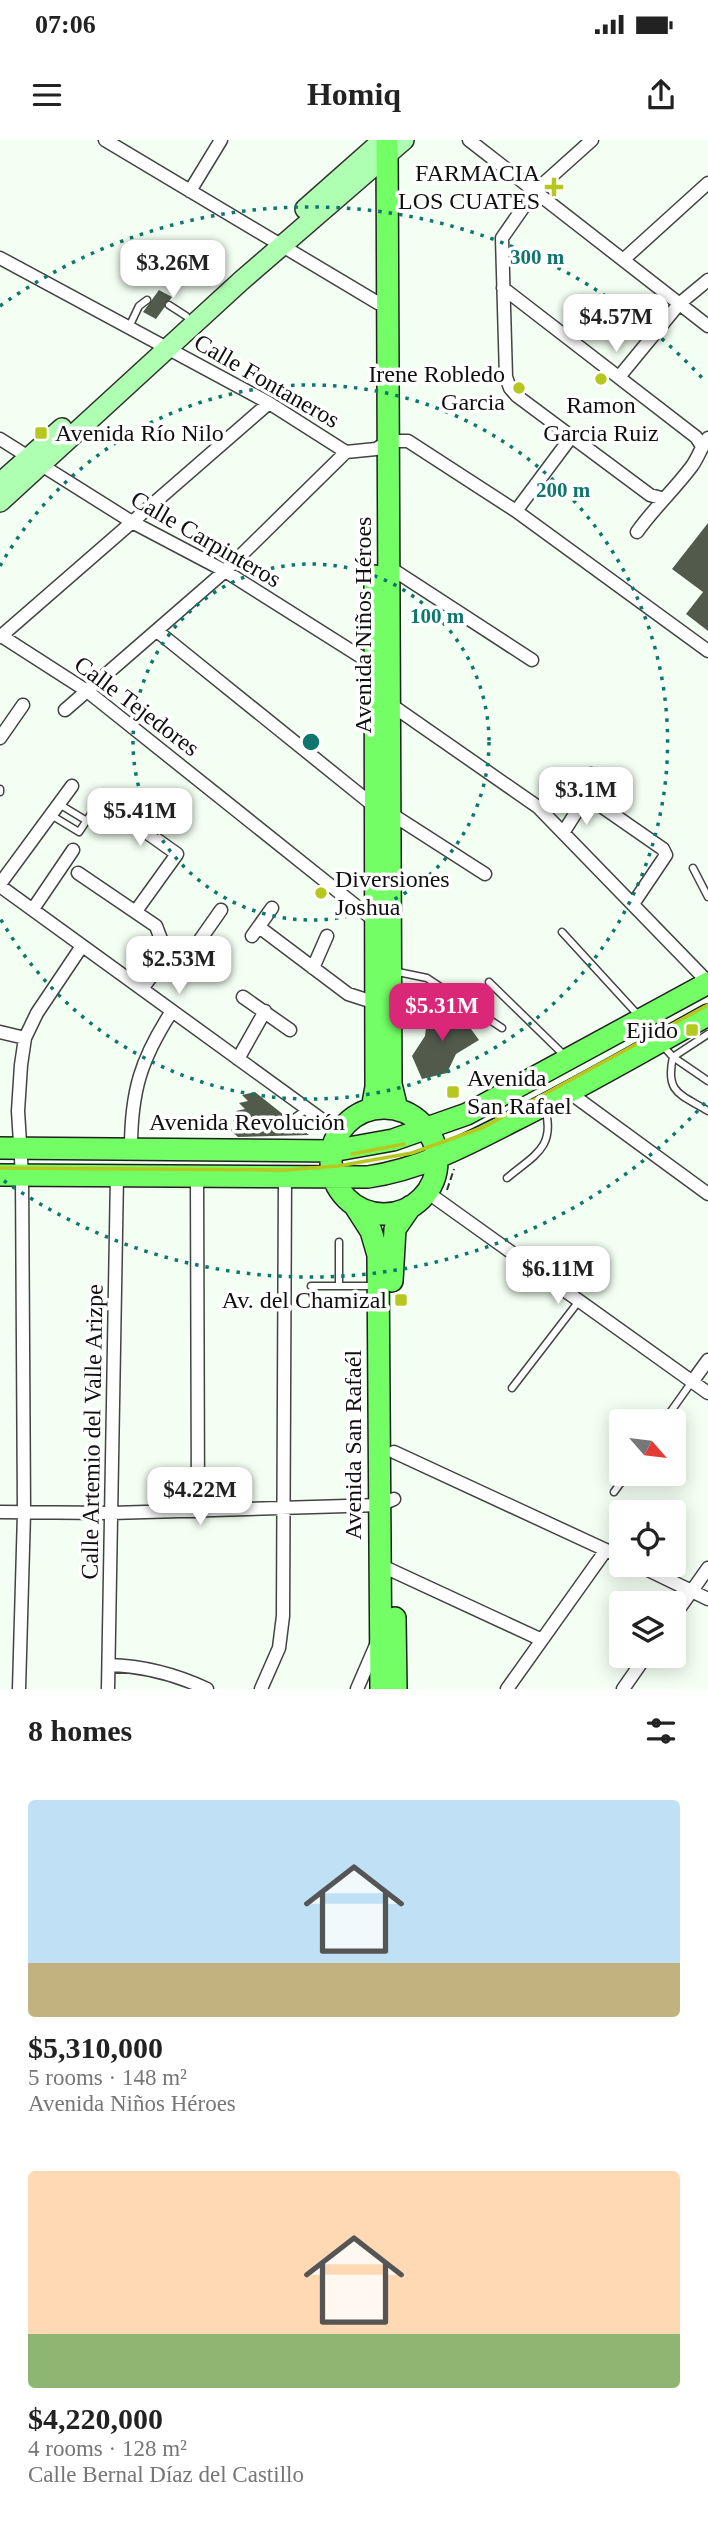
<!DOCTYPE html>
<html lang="en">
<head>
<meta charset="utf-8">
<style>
  body { margin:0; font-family:"Times New Roman",serif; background:#f6f6f6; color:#222; height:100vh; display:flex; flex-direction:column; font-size:26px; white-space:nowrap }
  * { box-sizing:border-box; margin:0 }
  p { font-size:23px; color:#767676 }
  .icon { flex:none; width:38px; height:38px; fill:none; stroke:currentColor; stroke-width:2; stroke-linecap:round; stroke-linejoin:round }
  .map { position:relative; height:1549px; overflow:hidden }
  .drawer { display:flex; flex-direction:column; background:#fff; flex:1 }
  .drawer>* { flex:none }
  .needle { width:46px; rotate:118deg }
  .buttons { position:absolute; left:609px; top:1269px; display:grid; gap:14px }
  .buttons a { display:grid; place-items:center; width:77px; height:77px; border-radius:7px; background:#fff; box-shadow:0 4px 18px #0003; font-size:35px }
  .price { position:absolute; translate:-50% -60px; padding:0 16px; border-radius:14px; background:#fff; color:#222; font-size:23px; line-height:46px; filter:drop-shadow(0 2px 4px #0008) }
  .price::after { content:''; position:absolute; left:50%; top:42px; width:21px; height:16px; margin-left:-10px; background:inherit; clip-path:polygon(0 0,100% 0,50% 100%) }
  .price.current { background:#db2777; color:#fff }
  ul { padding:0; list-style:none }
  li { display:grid; align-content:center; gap:14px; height:371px; padding:0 28px }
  li span { display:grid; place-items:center; height:217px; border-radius:7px; color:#555 }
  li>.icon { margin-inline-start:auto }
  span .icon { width:126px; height:126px; fill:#fffc; stroke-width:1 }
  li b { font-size:30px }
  h2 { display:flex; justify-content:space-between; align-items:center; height:84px; padding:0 28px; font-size:30px }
  .status { display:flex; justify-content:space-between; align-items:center; height:49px; padding:0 35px; background:#fff; direction:ltr }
  .status svg { height:19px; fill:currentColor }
  header { display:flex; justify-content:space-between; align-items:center; height:91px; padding:0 28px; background:#fff; font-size:32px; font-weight:700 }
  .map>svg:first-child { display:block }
  .building { fill:#525a4c }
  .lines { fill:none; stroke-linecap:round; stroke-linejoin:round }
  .service-casing { stroke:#434343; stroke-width:9 }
  .minor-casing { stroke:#434343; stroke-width:15 }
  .secondary-casing { stroke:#323232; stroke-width:22 }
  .primary-casing { stroke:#212121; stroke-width:24 }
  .path { stroke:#323232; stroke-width:2; stroke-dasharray:7 3.5; stroke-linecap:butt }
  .service { stroke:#fff; stroke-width:6 }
  .minor { stroke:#fff; stroke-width:12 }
  .secondary { stroke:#aeffb2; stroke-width:19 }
  .primary { stroke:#72fe64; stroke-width:21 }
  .rail { stroke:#b6c820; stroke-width:3.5 }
  .ring { fill:none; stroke:#0f766e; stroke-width:3.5; stroke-dasharray:3.5 7 }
  .poi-dot { fill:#b6c820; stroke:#fff; stroke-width:2.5 }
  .labels { text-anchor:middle; stroke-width:7; stroke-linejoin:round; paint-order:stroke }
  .poi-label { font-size:24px; fill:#101010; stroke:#fff; text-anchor:end }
  .street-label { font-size:24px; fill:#101010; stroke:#fff }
  .centre { fill:#0f766e; stroke:#fff; stroke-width:3.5 }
  .ring-label { font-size:21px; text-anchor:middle; font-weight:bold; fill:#0f766e; stroke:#fff; stroke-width:7; stroke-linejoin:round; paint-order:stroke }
</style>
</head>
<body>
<div class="status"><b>07:06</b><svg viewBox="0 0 49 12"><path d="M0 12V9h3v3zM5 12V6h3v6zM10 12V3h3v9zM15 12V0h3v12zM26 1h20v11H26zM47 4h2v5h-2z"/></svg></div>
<header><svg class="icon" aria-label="menu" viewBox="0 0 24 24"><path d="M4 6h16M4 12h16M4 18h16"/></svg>Homiq<svg class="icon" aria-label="share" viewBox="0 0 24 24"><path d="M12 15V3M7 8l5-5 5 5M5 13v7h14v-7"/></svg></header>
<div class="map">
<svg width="708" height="1549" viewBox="0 0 708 1549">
  <rect width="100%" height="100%" fill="#f4fff3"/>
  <path class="building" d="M159,150l13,7 -16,22 -13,-7z
    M708,383v108l-22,-17 17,-22 -31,-23z
    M428,871l32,3 19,26 -23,14 -9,19 -25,6 -10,-23 13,-20z
    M255,952l54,43 -71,2 -9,-8 10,-1 -6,-8 9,-2 -6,-7 9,-2 -6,-6 9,-2 -6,-6z"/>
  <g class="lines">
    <g class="service-casing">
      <path id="service" d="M169,165l17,11
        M129,187l10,-21 8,-6
        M0,649v3
        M59,664l28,17
        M51,675l28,17 16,-24
        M693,728l15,29
        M562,792l77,84
        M393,831l34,7 75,50
        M489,842l76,74
        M708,894l-35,23 35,24
        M663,906l10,11c-8,36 7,37 35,54
        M294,978l13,-9
        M507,1038c27,-23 49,-30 38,-70
        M311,1146h65
        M339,1146v-44
        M512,1248l67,-87
        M664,1281l27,-38
        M614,1352l13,-18"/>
    </g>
    <g class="minor-casing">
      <path id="minor" d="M105,0l273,163 10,2
        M469,0l239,186
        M592,0l-58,52 -32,46 4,139 4,11 7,8 133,99 11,3
        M190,51l31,-51
        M0,118l269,145 77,49 30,-3 13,-8h19l108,70 192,140
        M623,120l85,-77
        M503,148l193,149 6,9
        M619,237l60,-73 29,-24
        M0,299l132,83 93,49 152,96
        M516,371l56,-75
        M637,392c17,-24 37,-42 55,-66 7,-10 9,-19 16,-28
        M389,427l143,93
        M157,491l217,175
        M0,495l87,56 288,230
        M0,497l269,-234
        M390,564l148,103 170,175
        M65,570l160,-139 121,-119
        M0,598l23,-33
        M591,659l72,50 3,6 -33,49
        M591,659v-25
        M390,673l95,61
        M122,675l55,39 -41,57
        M563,693l19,-30 9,-4
        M78,733l78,53 11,29 13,5 8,-3 33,-47
        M0,744l72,-98
        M0,746l339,246
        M33,769l40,-59
        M259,787l89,67 28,9
        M252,796l20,-28
        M313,828l14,-32
        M142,849l25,-34
        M243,857l47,33
        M0,892l25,6
        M238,919l27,-48
        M570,953l138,101
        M131,1008c0,-57 10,-89 41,-137
        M197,1036l1,335
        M427,1052l281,201
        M692,1242l16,-22
        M394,1312l227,105
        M0,1372l111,1 269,-8 14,-6
        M636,1424l72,35
        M380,1425l162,75
        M674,1476l34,-48
        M109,1525c36,1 66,9 98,24
        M19,1549l5,-176 -2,-338 -4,-64 3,-46 4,-27 12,-25 45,-67
        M108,1549l9,-514
        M261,1549l18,-41 4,-32 2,-440
        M357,1549l19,-44
        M507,1549l99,-139
        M623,1549l23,-33"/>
    </g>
    <g class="secondary-casing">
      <path id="secondary" d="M305,69l78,-69
        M0,343l62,-55
        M0,362l241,-221 163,-141"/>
    </g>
    <g class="primary-casing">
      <path id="primary" d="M387,0l4,944 6,25
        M331 1021a53 53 0 1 1 106 0a53 53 0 1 1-106 0Z
        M372,969l4,-22 -1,-511
        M0,1008l332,3 61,-11 74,-26 241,-131
        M0,1035l368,2c53,-8 96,-31 143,-55 67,-33 132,-71 197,-107
        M355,1066l16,25 7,24 3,434
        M392,1141l3,-52 16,-23
        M395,1478l1,71"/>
    </g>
    <path class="path" d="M447,1050l7,-21"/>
    <use href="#service" class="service"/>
    <use href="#minor" class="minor"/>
    <use href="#secondary" class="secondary"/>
    <use href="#primary" class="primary"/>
    <path class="rail" d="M352,1014l52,-10
      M0,1028l287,2 51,-4 74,-13 72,-26 224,-122"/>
  </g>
  <g class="ring">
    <circle cx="311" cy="602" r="178"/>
    <path d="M0 426A357 357 0 1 1 0 778"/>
    <path d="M705 963A535 535 0 0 1 0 1038M0 166A535 535 0 0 1 705 241"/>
  </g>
  <g class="poi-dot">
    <path d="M550.5 36.5h7v7h7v7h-7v7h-7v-7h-7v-7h7z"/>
    <circle cx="601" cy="239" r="7"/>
    <circle cx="519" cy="248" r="7"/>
    <rect x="34" y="286" width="14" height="14" rx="3.5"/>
    <circle cx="321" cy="753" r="7"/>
    <rect x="685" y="883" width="14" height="14" rx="3.5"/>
    <rect x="446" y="945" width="14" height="14" rx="3.5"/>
    <rect x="394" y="1153" width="14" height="14" rx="3.5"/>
  </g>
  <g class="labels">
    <g class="poi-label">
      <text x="540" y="41">FARMACIA<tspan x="540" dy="28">LOS CUATES</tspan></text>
      <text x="505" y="242">Irene Robledo<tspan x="505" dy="28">Garcia</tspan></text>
      <text x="601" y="273" text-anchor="middle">Ramon<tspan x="601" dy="28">Garcia Ruiz</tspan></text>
      <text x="55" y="301" text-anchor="start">Avenida Río Nilo</text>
      <text x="335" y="747" text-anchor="start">Diversiones<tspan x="335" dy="28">Joshua</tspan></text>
      <text x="678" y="898">Ejido</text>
      <text x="467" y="946" text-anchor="start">Avenida<tspan x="467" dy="28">San Rafael</tspan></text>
      <text x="387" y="1168">Av. del Chamizal</text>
    </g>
    <g class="street-label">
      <text transform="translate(267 241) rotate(30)" y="8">Calle Fontaneros</text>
      <text transform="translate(206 399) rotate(30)" y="8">Calle Carpinteros</text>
      <text transform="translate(363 485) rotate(-90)" y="8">Avenida Niños Héroes</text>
      <text transform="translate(137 566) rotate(37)" y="8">Calle Tejedores</text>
      <text x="247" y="990">Avenida Revolución</text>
      <text transform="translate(92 1292) rotate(-89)" y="8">Calle Artemio del Valle Arizpe</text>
      <text transform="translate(353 1305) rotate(-90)" y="8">Avenida San Rafaél</text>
    </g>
  </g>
  <circle cx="311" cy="602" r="10" class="centre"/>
  <g class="ring-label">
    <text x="537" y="124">300 m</text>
    <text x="563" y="357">200 m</text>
    <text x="437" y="483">100 m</text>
  </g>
</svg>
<div class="buttons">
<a><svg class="needle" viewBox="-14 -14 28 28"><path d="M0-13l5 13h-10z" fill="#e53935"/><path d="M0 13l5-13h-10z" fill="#767676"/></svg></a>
<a><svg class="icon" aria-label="locate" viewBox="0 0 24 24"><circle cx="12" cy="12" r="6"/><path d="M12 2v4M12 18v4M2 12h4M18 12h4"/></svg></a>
<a><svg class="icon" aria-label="layers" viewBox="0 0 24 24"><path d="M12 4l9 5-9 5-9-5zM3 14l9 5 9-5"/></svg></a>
</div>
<b class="price" style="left:173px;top:160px">$3.26M</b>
<b class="price" style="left:616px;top:214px">$4.57M</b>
<b class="price" style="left:586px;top:687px">$3.1M</b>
<b class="price" style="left:140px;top:708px">$5.41M</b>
<b class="price" style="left:179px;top:856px">$2.53M</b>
<b class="price current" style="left:442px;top:903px">$5.31M</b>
<b class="price" style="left:558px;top:1166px">$6.11M</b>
<b class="price" style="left:200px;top:1387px">$4.22M</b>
</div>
<section class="drawer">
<h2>8 homes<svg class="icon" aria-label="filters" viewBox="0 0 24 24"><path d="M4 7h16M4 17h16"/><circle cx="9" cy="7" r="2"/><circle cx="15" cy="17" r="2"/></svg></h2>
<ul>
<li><span style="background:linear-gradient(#bfe0f5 75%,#c2b280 0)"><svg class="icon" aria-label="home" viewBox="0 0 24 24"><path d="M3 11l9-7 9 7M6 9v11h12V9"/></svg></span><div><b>$5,310,000</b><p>5 rooms · 148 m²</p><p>Avenida Niños Héroes</p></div></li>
<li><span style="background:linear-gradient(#ffd9b3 75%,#8fb573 0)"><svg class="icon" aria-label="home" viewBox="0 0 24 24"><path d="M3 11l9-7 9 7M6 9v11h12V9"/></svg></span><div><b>$4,220,000</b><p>4 rooms · 128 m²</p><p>Calle Bernal Díaz del Castillo</p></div></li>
</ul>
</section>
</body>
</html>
